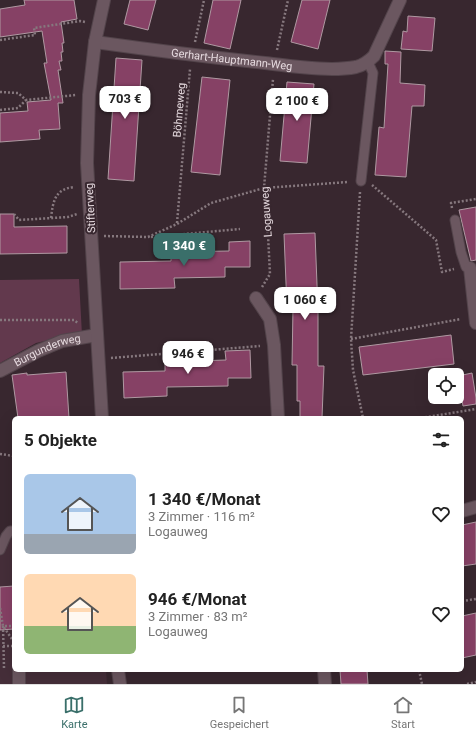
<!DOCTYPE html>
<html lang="de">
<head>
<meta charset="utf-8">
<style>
  body { margin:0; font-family:Roboto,sans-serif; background:#f2f2f2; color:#222; height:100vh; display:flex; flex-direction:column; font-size:15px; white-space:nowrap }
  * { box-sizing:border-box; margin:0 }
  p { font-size:13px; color:#767676 }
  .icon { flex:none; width:22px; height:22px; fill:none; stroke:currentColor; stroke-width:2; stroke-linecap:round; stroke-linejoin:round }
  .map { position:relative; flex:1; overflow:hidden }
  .details { position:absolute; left:12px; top:416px; width:452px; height:256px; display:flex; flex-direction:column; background:#fff; border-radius:6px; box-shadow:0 4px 16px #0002 }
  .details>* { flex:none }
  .controls { position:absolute; left:428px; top:368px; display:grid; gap:8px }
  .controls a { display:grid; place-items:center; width:36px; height:36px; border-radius:6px; background:#fff; box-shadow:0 4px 16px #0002; font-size:20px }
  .price { position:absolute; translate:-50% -34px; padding:0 9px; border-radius:8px; background:#fff; color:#222; font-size:13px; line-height:26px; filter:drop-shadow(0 1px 2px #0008) }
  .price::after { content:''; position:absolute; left:50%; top:24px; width:12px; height:9px; margin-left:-6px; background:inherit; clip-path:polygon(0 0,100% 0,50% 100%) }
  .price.on { background:#3a6f6a; color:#fff }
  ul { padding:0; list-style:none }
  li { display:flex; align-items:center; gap:12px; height:100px; padding:0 12px }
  li span { display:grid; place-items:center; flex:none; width:112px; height:80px; border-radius:6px; color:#555 }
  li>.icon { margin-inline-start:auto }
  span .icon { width:48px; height:48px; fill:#fffc; stroke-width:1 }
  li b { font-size:17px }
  h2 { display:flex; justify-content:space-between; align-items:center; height:48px; padding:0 12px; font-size:17px }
  .tab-bar { display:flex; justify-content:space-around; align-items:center; height:56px; border-top:1px solid #e0e0e0; background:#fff; font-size:11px; color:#767676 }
  .tab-bar a { display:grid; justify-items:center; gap:2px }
  .tab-bar .on { color:#3a6f6a }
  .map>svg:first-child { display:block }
  .built { fill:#452e39 }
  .green { fill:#62394d }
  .building { fill:#864165; stroke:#af99a2 }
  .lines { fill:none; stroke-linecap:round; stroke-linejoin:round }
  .lane-casing { stroke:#53444b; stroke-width:11 }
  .street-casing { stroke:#53444b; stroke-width:14 }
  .path { stroke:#86787e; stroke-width:2.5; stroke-dasharray:2 2; stroke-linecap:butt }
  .lane { stroke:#6b5760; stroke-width:9 }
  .street { stroke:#6b5760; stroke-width:12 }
  .labels { text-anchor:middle; stroke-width:4; stroke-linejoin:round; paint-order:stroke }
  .street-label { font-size:11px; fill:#e6dadf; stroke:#38272f }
</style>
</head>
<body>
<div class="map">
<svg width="476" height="684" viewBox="0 0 476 684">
  <rect width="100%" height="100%" fill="#38272f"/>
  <path class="built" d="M11,536h3v134h92l1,14h-107v-139z"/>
  <path class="green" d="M79,279l3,56 -20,2 -26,6 -36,20v-83z"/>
  <path class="building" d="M24,0h50l3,19 -16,3 3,21h-2l1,9h-2l1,9h-3l2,9h-3l5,33h-5l2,26 -21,1 1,9 -40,3v-29l28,-2 -1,-9 24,-2 -7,-37h3l-5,-32 -42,6v-28l25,-4z
    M130,0h26l-8,30 -24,-6z
    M213,0h28l-11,49 -26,-6z
    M302,0h28l-12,49 -27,-7z
    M408,16l27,2 -3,33 -31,-2 2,-18 4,1z
    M385,51l16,1 -1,31 25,2 -1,21h-12l-6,71 -31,-2 4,-48 5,1 4,-64h-3z
    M116,58l26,2 -8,121 -26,-2z
    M202,77l28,3 -10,95 -29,-3z
    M287,82l27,2 -7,79 -27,-2z
    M476,207v53l-5,1 -12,-51z
    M0,214h14v13l53,-1v27l-67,1z
    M315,233l3,77v56h6l-2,52h-22v-17h-3v-36h-5l1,-57h-6l-3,-74z
    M250,241v26h-25v10l-51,1 1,10 -55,1v-27l51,-1v-9l58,-1v-9z
    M451,335l3,29 -91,11 -4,-28z
    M250,350l1,28h-23v8l-61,1v9l-43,2 -1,-26 42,-1v-9l61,-2 -1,-9z
    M66,372l3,46h-51l-6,-43 15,-2v2z
    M472,373l4,25v6l-13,2 -5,-30z
    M476,522v42l-14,2v-41z
    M14,586v43l-14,1v-43z
    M476,613v42l-14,3v-42z
    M340,670h27l1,14h-27z"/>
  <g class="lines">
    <g class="lane-casing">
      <path id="lane" d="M361,181l12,-108 -5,-11
        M455,220l6,32 5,15 4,1
        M0,550l6,-14 4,-5h4"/>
    </g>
    <g class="street-casing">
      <g id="street">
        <path id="s1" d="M95,42c57,8 113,15 170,21 28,3 64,9 91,4 8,-2 13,-6 18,-11l26,-56"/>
        <path d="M470,268l6,55"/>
        <path d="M256,298l14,21 4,26 4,73"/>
        <path id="s2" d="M0,371l38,-20 24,-10 35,-6"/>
        <path d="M102,418l-15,-255 2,-68 6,-53 9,-42"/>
        <path d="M462,511l14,-4"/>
        <path d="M19,670v14"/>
        <path d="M118,670l2,14"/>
        <path d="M324,670l1,14"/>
      </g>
    </g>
    <path class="path" d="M0,40l35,-5 -1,-7 46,-7 5,1
      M195,42l9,-42
      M277,50l11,-50
      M0,92l18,1 8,7 50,-5
      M0,110l18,-2 8,-8
      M372,185l49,42 15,13 6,32 12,-3
      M360,192l-9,147 2,31 10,48
      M452,208l-1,-5 25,-4
      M14,214l5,6 49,-3 9,-3
      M51,218c2,-17 4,-29 23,-31
      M177,223l13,-154
      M104,236l44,1 29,-13 34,-21 53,-15 84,-6
      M151,237l89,-8
      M262,287l8,-13 -2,-39 -4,-47 9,-109
      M0,320h74l4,3
      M351,339l110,-20
      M111,358l149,-12
      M421,418l55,-9
      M0,454l14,2
      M462,601l14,-2
      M0,608l3,18 11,16
      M3,646h11
      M4,668l-1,-42h11
      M419,670l3,14
      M467,684l9,-2"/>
    <use href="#lane" class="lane"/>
    <use href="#street" class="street"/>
  </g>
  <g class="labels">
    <g class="street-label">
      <text dy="4" stroke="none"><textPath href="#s1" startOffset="138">Gerhart-Hauptmann-Weg</textPath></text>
      <text transform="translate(179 110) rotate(-85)" y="4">Böhmeweg</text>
      <text transform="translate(90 208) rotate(-93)" y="4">Stifterweg</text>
      <text transform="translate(266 212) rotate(-94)" y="4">Logauweg</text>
      <text dy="4" stroke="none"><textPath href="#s2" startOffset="52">Burgunderweg</textPath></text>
    </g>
  </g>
</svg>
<div class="controls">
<a><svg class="icon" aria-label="locate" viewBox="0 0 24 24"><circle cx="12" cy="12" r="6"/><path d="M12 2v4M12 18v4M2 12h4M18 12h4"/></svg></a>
</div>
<b class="price" style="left:125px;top:120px">703 €</b>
<b class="price" style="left:297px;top:122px">2 100 €</b>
<b class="price on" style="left:184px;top:267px">1 340 €</b>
<b class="price" style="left:305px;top:321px">1 060 €</b>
<b class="price" style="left:188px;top:375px">946 €</b>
<section class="details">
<h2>5 Objekte<svg class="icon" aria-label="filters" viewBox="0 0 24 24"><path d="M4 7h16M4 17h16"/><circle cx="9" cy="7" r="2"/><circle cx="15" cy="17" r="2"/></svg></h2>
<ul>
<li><span style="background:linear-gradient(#a9c7e8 75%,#9aa5b1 0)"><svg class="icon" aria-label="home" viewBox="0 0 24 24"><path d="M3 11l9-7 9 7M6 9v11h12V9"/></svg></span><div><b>1 340 €/Monat</b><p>3 Zimmer · 116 m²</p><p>Logauweg</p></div><svg class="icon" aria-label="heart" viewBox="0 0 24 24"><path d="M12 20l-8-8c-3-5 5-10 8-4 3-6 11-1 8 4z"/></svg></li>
<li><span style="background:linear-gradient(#ffd9b3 65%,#8fb573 0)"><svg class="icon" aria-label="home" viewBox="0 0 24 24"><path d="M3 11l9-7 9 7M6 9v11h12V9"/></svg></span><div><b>946 €/Monat</b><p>3 Zimmer · 83 m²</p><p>Logauweg</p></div><svg class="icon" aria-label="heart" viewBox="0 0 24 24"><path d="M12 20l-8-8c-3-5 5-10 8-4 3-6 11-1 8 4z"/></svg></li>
</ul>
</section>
</div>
<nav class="tab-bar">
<a class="on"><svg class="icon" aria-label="map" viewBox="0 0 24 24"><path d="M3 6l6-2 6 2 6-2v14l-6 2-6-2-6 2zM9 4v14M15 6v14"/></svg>Karte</a>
<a><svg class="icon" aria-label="saved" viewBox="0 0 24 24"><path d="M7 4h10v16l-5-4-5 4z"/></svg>Gespeichert</a>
<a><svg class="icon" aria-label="home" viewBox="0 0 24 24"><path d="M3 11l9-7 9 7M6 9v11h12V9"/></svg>Start</a>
</nav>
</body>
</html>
